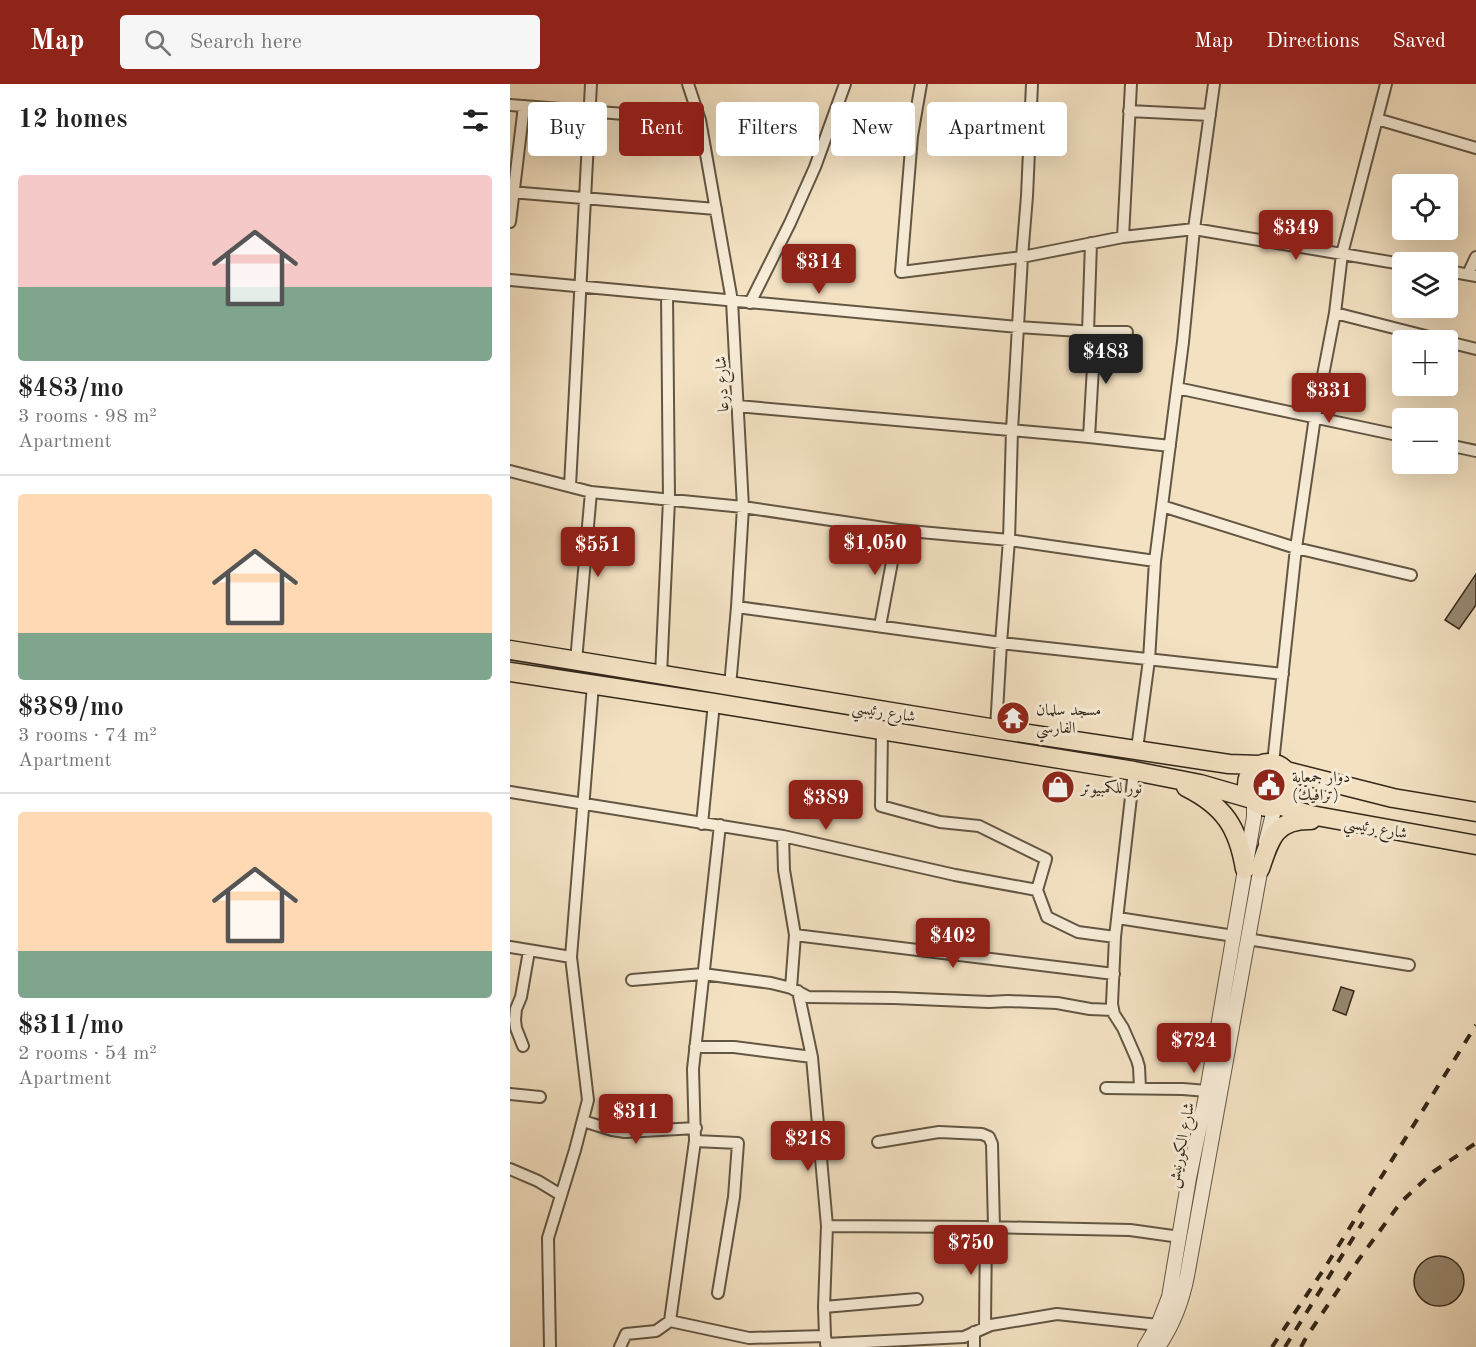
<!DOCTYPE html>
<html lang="en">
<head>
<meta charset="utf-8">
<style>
  body { margin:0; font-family:"Old Standard TT",Amiri,serif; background:#f6f6f6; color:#222; height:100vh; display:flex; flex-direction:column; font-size:22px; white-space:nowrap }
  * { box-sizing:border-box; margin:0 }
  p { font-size:20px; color:#767676 }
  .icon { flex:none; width:33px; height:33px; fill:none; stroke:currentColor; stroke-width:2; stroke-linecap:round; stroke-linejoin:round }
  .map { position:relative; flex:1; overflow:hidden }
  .sheet { display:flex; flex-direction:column; background:#fff; width:510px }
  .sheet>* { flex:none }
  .top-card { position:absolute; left:18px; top:18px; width:570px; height:54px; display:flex; gap:12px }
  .controls { position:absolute; left:882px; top:90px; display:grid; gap:12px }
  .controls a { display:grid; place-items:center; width:66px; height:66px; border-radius:6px; background:#fff; box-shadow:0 6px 24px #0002; font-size:30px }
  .price { position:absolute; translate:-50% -51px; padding:0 14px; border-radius:6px; background:#8f2418; color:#fff; font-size:20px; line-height:39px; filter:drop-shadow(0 2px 3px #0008) }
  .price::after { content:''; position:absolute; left:50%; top:36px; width:18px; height:14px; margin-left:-9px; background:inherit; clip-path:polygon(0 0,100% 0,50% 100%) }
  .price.active { background:#222; color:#fff }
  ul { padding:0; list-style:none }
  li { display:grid; align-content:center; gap:12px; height:318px; padding:0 18px }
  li+li { border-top:2px solid #e0e0e0 }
  li span { display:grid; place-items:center; height:186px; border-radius:6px; color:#555 }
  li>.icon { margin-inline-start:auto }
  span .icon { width:108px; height:108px; fill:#fffc; stroke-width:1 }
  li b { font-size:26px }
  h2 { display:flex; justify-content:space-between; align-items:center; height:72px; padding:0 18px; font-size:26px }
  .chip { padding:0 21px; border-radius:6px; background:#fff; box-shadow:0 6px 24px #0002; font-size:21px; line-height:54px }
  .chip.active { background:#8f2418; color:#fff }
  header { display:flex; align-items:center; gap:36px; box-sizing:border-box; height:84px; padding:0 30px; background:#8f2418; color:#fff }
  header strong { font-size:28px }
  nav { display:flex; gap:33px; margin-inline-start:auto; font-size:21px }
  .search { width:420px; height:54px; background:#f6f6f6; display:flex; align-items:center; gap:15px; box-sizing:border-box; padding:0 21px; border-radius:6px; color:#767676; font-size:22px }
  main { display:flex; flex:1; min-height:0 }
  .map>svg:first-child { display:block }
  .building { fill:#978871; stroke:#332719; stroke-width:1.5 }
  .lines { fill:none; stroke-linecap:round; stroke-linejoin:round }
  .minor-casing { stroke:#635643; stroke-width:14 }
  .tertiary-casing { stroke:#635643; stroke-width:16 }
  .trunk-casing { stroke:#332719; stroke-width:21 }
  .minor { stroke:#f7ecd7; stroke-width:10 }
  .tertiary { stroke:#f7ecd7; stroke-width:14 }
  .trunk { stroke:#f3e1c2; stroke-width:18 }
  .rail { stroke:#332719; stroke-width:4; stroke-dasharray:10 10; stroke-linecap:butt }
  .labels { text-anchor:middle; stroke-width:6; stroke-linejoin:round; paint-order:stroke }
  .street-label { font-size:16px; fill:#332719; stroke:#f7ecd7 }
  .poi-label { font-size:16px; fill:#332719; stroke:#f7ecd7; text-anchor:start }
</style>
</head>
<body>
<header>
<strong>Map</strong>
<div class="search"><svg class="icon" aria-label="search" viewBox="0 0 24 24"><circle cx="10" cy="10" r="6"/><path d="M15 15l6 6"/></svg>Search here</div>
<nav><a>Map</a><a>Directions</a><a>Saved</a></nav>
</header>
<main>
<section class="sheet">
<h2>12 homes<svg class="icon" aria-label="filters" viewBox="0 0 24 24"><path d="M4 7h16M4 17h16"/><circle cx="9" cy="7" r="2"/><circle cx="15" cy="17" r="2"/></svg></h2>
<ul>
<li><span style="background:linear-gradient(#f6c9c9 60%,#7fa58c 0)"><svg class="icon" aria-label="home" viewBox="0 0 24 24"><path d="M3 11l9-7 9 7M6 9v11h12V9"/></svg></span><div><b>$483/mo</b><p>3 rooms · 98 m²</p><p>Apartment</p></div></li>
<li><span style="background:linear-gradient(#ffd9b3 75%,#7fa58c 0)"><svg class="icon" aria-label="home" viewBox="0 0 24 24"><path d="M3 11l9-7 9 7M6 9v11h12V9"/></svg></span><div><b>$389/mo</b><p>3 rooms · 74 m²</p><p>Apartment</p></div></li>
<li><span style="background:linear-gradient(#ffd9b3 75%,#7fa58c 0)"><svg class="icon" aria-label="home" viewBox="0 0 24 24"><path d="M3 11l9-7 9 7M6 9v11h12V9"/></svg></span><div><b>$311/mo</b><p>2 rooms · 54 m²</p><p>Apartment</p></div></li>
</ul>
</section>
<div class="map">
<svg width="966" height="1263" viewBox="0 0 966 1263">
  <rect width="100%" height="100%" fill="#f3e1c2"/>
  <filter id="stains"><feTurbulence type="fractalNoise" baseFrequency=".00333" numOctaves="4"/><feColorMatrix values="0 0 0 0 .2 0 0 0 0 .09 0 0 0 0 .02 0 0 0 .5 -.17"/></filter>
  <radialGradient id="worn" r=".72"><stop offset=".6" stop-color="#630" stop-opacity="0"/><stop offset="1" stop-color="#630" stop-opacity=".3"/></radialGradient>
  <path class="building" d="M966,490v31l-17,24 -14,-9z
    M831,903l13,4 -8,24 -13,-5z
    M904 1197a25 25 0 1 1 50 0a25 25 0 1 1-50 0Z"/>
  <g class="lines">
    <g class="minor-casing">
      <path id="minor" d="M178,0l12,36 32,181 11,206 -6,100 -7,79
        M411,0l-9,52 -11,136 121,-15 101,-20 71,-8 208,35
        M0,21l190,15
        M619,27l81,4
        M867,35l99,29
        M0,108l206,17
        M0,138l14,-116
        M613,153l8,-153
        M938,187l28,5
        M958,190l8,-17
        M0,196l508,47 77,5h32
        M240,219l40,-80 25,-56 30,-83
        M825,229l106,27
        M578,248l3,-89
        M938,258l28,7
        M667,304l225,48
        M227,322l352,31 81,9
        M579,353l6,-105
        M938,361l28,6
        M0,387l81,21 152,15 155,23 111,10 146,21
        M60,402l21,-402
        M652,422l134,42 115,27
        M227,523l264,36 282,31
        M370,542l18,-96
        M66,577l15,-169
        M151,591l8,-175 -2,-205
        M486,645l5,-86 8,-103 3,-110 10,-173 5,-61 5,-112
        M372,646l-1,76 59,16 39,4 67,33 -9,31
        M627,665l12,-89 6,-99 28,-219 11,-113 20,-145
        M763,679l23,-215 19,-131 20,-104 7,-59 44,-170
        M624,687l-19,166 -3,67 2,10 9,14 14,32 2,7 1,21
        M0,708l273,44 172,39 82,15 10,27 31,15 37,5
        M192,740l12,-121
        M273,752l1,34 11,65 -4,53
        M608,834l116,18
        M285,851l319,39
        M737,855l162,26
        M0,863l61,10
        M122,896l71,-6 68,9 20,5 17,9 86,1 95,4 19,-1 49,2 33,6 23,1
        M288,907l14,66 15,169 -3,81 1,29 2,11
        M13,962l-7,-18 -1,-8 1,-11 5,-12 8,-46
        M185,963h39l78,10
        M596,1004l77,1 24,2
        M0,1010l30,3
        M73,1037l29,9 13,2 71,-4
        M185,1057l43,2 -4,54 -16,96
        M368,1058l61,-10 43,2 7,3 3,7 2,83
        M0,1085l28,12 23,14
        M317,1142l159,1 144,3 50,7
        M314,1223l93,-8
        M160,1237l79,17 76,-2
        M475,1242l1,-99
        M316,1260l138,-7 27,-12 66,-11 101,11
        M40,1263l-2,-109 27,-88 13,-50 -17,-143 22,-272
        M110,1263l6,-13 30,-3 14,-10 25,-180 -2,-72 27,-244
        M464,1263v-15"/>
    </g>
    <g class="tertiary-casing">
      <path id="tertiary" d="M756,758l9,-36
        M635,1263l13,-22 11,-28 20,-119 18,-87 47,-274v-15
        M648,1263c15,-22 24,-45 29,-71l75,-415"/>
    </g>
    <g class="trunk-casing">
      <path id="trunk" d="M0,566l486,79 233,35 30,1
        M0,588l204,31 420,68 66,13 52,15
        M737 701a22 22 0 1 1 44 0a22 22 0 1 1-44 0Z
        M776,687l107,27 83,14
        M676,703c38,19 52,40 59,82
        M768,721l33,10 165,30
        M750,785c10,-30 15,-50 51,-49"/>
    </g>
    <use href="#minor" class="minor"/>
    <use href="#tertiary" class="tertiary"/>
    <use href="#trunk" class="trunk"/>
    <path class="rail" d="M762,1263l52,-78 152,-244
      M775,1263l78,-125
      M791,1263l6,-11 50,-74 44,-60 32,-30 43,-29"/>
  </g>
  <defs>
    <g id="temple-disc" transform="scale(1.725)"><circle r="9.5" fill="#8f2418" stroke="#f7ecd7"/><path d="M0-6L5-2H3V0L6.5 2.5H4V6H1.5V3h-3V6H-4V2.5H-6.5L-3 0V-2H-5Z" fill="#fff"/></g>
    <g id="civic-disc" transform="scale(1.725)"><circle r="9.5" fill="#8f2418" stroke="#f7ecd7"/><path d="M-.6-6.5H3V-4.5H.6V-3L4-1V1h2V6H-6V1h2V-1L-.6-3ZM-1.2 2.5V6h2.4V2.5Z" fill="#fff"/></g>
    <g id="shop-disc" transform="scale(1.725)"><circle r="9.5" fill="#8f2418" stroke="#f7ecd7"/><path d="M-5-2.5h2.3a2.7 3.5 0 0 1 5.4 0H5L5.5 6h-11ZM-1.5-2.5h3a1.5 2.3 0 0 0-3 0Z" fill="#fff"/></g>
  </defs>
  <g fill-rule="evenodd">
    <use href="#temple-disc" x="503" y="634"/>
    <use href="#civic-disc" x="759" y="701"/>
    <use href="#shop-disc" x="548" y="703"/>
  </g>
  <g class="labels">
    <g class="street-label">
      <text transform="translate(211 300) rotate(-93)" y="6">شارع درعا</text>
      <text transform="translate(374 627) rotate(9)" y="6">شارع رئيسي</text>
      <text transform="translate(866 743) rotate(10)" y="6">شارع رئيسي</text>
      <text transform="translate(670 1061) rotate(-79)" y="6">شارع الكورنيش</text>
    </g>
    <g class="poi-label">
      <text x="526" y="631">مسجد سلمان<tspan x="526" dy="18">الفارسي</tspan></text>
      <text x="782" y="698">دوار جمعاية<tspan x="782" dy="18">(ترافيك)</tspan></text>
      <text x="571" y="709">نور للكمبيوتر</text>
    </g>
  </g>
  <rect width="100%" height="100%" filter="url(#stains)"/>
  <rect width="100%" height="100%" fill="url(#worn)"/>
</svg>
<div class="controls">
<a><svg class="icon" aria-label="locate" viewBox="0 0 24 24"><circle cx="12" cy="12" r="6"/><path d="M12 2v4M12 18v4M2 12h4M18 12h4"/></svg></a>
<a><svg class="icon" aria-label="layers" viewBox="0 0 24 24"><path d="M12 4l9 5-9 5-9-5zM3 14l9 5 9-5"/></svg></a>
<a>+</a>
<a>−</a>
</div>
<b class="price" style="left:786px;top:177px">$349</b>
<b class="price" style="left:309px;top:211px">$314</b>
<b class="price active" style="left:596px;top:301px">$483</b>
<b class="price" style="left:819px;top:340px">$331</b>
<b class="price" style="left:365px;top:492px">$1,050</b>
<b class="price" style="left:88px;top:494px">$551</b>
<b class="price" style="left:316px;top:747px">$389</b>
<b class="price" style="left:443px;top:885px">$402</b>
<b class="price" style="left:684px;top:990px">$724</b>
<b class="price" style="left:126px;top:1061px">$311</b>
<b class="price" style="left:298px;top:1088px">$218</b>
<b class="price" style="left:461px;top:1192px">$750</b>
<div class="top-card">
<a class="chip">Buy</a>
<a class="chip active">Rent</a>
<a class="chip">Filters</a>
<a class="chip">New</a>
<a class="chip">Apartment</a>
</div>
</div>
</main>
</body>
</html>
